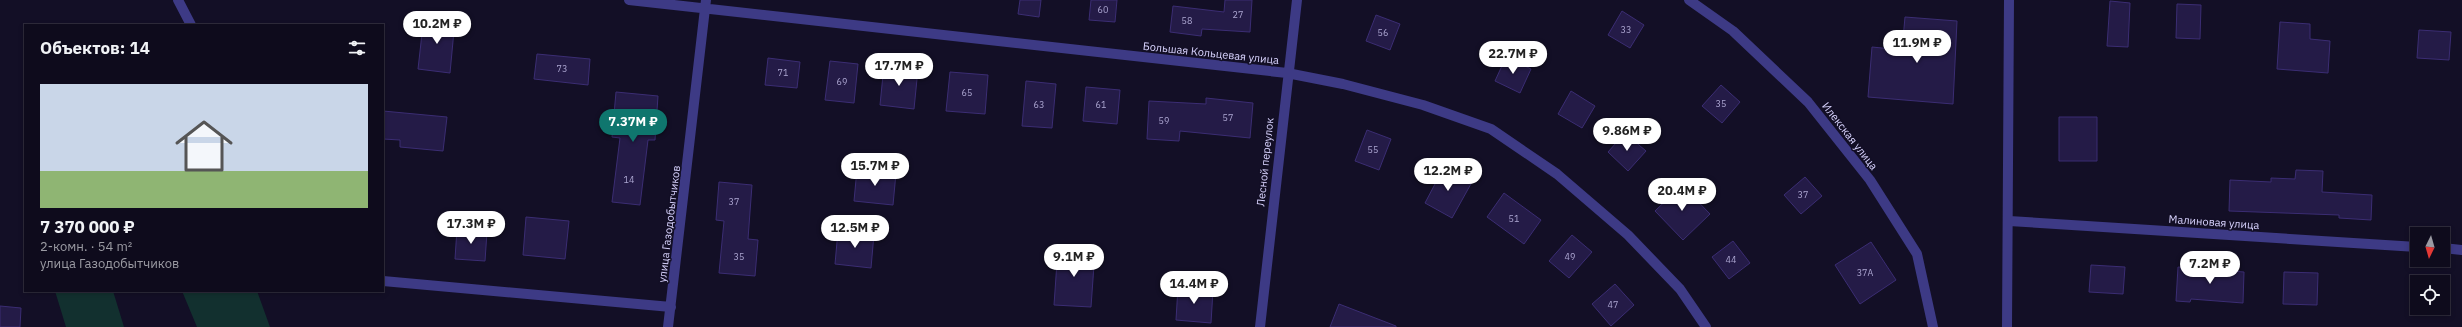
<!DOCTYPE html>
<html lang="ru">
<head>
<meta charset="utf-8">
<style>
  body { margin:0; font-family:"IBM Plex Sans",sans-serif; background:#1c1929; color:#f1f3f6; height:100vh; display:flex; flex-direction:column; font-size:15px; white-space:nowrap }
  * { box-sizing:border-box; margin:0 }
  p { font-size:13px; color:#9b9ba3 }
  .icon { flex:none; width:22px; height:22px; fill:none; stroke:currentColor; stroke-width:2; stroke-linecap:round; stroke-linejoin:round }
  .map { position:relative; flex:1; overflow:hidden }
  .panel { position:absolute; left:24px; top:24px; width:360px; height:268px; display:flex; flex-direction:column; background:#0e0b1c; border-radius:0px; box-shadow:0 2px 6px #0003,0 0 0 1px #2e2b3b }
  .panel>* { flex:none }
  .needle { width:26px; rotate:185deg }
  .tools { position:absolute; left:2410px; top:227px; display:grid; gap:8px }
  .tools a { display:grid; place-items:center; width:40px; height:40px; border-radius:0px; background:#0e0b1c; box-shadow:0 2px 6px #0003,0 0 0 1px #2e2b3b; font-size:20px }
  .price { position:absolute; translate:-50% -34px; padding:0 9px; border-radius:14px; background:#fff; color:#222; font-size:13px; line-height:26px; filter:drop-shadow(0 1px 2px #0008) }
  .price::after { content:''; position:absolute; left:50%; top:24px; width:12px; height:9px; margin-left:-6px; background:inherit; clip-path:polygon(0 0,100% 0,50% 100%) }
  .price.active { background:#0f766e; color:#fff }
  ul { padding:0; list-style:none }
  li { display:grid; align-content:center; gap:8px; height:212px; padding:0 16px }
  li span { display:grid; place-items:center; height:124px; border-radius:0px; color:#555 }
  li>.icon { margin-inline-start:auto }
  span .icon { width:72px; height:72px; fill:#fffc; stroke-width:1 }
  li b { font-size:17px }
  h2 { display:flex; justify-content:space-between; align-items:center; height:48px; padding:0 16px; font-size:17px }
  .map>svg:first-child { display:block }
  .green { fill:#12302f }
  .building { fill:#241b47; stroke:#3b2d73 }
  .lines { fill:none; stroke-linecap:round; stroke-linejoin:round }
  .minor { stroke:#3d3a85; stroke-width:10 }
  .labels { text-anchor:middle; stroke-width:3; stroke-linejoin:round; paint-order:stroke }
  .number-label { font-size:9px; fill:#aca6d1 }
  .street-label { font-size:11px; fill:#d9d4ff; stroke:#130f26 }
</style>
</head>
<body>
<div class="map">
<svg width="2462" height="327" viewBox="0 0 2462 327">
  <rect width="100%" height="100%" fill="#130f26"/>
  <path class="green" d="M55,291h58l11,36h-58z
    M182,291h75l13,36h-73z"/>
  <path class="building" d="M1020,0h21l-2,17 -21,-3z
    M1091,0h26l-2,22 -26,-2z
    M1225,0h27l-2,32 -48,-3 -1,7 -31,-4 3,-26 51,6z
    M2110,1l20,2 -2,44 -21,-1z
    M2177,4l24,1 -1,34 -24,-1z
    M1622,11l22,14 -14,23 -22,-13z
    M1376,15l24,9 -10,26 -24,-9z
    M424,16l31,4 -5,53 -32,-4z
    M1905,17l52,4 -4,83 -85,-7 4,-50 30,3z
    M2280,22l30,2v15l20,2 -2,32 -51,-4z
    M2419,30l32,2 -2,28 -32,-2z
    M537,54l53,5 -2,26 -54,-6z
    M1506,57l25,12 -11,24 -25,-12z
    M768,58l32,4 -3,26 -32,-3z
    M830,61l28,3 -4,39 -29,-3z
    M884,65l34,4 -4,40 -34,-4z
    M950,72l38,3 -3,39 -39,-3z
    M1026,81l30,3 -4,44 -30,-2z
    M1721,85l19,17 -18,21 -20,-17z
    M1086,87l34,3 -3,34 -34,-3z
    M1571,91l24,15 -13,22 -24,-14z
    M616,92l42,4 -3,44h-7l-8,65 -28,-3 8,-64 -8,-1z
    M1206,98l47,5 -3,35 -70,-7 -1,10 -32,-2 2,-38 57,3z
    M383,111l64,6 -4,34 -43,-4v-7l-17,-1z
    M2059,117h38v44h-38z
    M1367,130l24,9 -12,31 -24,-9z
    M1625,133l21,18 -18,20 -20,-19z
    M1444,167l28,15 -20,36 -27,-15z
    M857,169l39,4 -3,32 -39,-4z
    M2296,170l27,1 -1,21 50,3 -1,25 -32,-2v-3l-110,-4 1,-31 41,2v-4l24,1z
    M1805,177l17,19 -21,18 -17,-19z
    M719,182l33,3 -4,54 10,1 -3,36 -36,-3 5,-52 -8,-1z
    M1682,185l28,29 -27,26 -28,-29z
    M1504,193l37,27 -17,24 -37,-27z
    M526,217l43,4 -4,38 -42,-4z
    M457,229l30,3 -2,29 -30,-2z
    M838,231l36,3 -3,34 -36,-4z
    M1572,235l20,17 -23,26 -20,-17z
    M1733,241l17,22 -21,16 -17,-22z
    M1871,242l25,38 -36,24 -25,-39z
    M1058,248l37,3 -4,56 -37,-2z
    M2091,265l34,2 -2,27 -34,-2z
    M2178,267l66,5 -1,31 -52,-4 -1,3 -14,-1z
    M2284,272l34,1 -1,32 -34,-1z
    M1615,284l19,21 -23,21 -19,-22z
    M1178,287l35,3 -2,33 -35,-3z
    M1339,304l57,22v1h-66z
    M0,306l21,2 -1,19h-20z"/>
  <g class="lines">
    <path class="minor" d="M178,0l13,25
      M629,0l658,73 56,11 80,21 68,24 66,45 71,61 52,54 26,38
      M1689,0l44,31 75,71 62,78 47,74 16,73
      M2009,221l408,26
      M2443,248l19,2
      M383,281l288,26
      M668,327l38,-327
      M1260,327l37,-327
      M2007,327l2,-327"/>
  </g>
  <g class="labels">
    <g class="number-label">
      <text x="1103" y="13">60</text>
      <text x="1238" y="18">27</text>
      <text x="1187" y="24">58</text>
      <text x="1626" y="33">33</text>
      <text x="1383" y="36">56</text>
      <text x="562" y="72">73</text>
      <text x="783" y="76">71</text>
      <text x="842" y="85">69</text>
      <text x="967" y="96">65</text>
      <text x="1721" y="107">35</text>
      <text x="1039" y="108">63</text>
      <text x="1101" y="108">61</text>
      <text x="1228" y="121">57</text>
      <text x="1164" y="124">59</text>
      <text x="1373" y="153">55</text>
      <text x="629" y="183">14</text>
      <text x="1803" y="198">37</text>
      <text x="734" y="205">37</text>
      <text x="1514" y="222">51</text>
      <text x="739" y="260">35</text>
      <text x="1570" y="260">49</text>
      <text x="1731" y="263">44</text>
      <text x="1865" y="276">37А</text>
      <text x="1613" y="308">47</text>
    </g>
    <g class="street-label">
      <text transform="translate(1211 53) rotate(6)" y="4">Большая Кольцевая улица</text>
      <text transform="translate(1850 136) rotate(52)" y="4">Илекская улица</text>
      <text transform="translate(1265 162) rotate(-84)" y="4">Лесной переулок</text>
      <text transform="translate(2214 222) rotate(4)" y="4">Малиновая улица</text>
      <text transform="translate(669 224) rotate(-83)" y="4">улица Газодобытчиков</text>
    </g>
  </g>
</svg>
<div class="tools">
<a><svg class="needle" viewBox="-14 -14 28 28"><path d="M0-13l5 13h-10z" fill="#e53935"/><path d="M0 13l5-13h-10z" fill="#9b9ba3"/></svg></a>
<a><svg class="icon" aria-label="locate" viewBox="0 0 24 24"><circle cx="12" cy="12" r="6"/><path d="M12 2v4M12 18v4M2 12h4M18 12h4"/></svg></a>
</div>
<b class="price" style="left:437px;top:45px">10.2M ₽</b>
<b class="price" style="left:1917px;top:64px">11.9M ₽</b>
<b class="price" style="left:1513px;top:75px">22.7M ₽</b>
<b class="price" style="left:899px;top:87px">17.7M ₽</b>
<b class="price active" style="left:633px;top:143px">7.37M ₽</b>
<b class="price" style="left:1627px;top:152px">9.86M ₽</b>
<b class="price" style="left:875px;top:187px">15.7M ₽</b>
<b class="price" style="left:1448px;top:192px">12.2M ₽</b>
<b class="price" style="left:1682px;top:212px">20.4M ₽</b>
<b class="price" style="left:471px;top:245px">17.3M ₽</b>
<b class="price" style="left:855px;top:249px">12.5M ₽</b>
<b class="price" style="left:1074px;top:278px">9.1M ₽</b>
<b class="price" style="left:2210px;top:285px">7.2M ₽</b>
<b class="price" style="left:1194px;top:305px">14.4M ₽</b>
<section class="panel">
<h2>Объектов: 14<svg class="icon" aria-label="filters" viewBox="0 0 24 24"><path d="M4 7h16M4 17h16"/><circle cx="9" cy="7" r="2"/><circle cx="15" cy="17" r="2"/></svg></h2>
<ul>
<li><span style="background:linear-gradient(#c9d6e8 70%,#8fb573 0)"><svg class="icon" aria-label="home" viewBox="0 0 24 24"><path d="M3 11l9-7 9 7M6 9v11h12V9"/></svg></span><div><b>7 370 000 ₽</b><p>2-комн. · 54 m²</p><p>улица Газодобытчиков</p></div></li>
</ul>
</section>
</div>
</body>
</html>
